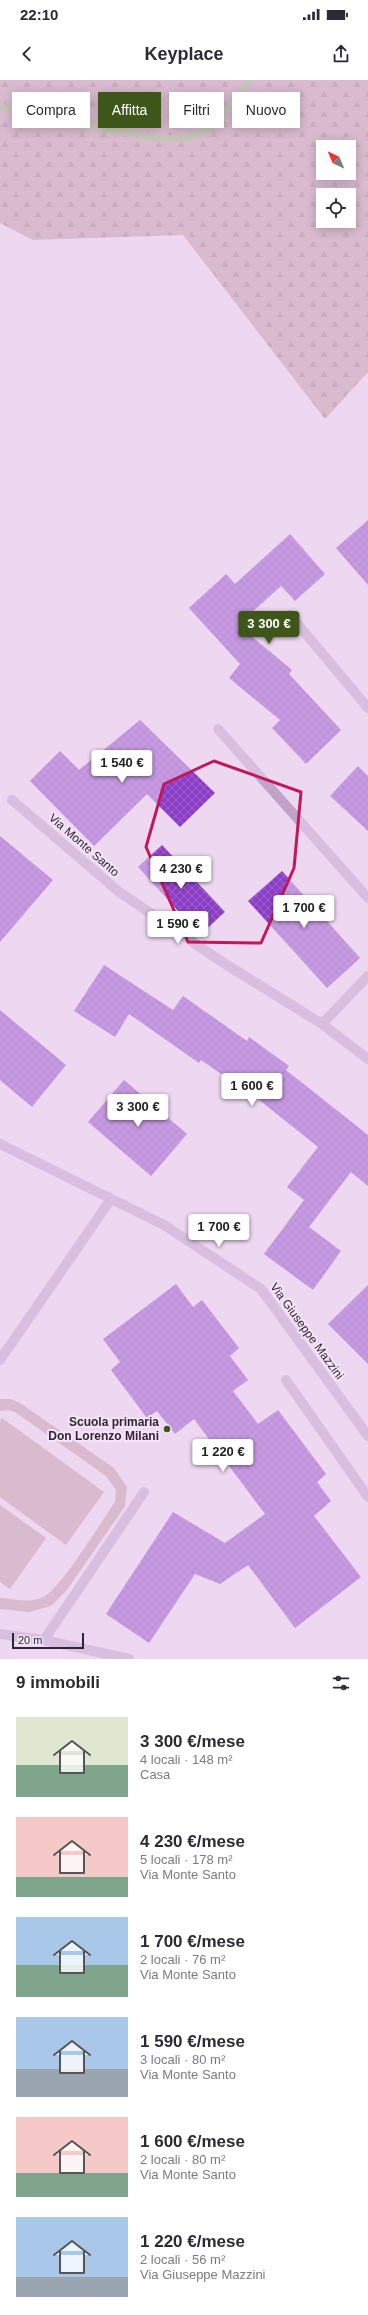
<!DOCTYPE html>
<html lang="it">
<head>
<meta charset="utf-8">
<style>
  body { margin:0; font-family:Arial,sans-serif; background:#f2f2f3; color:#2b2b33; height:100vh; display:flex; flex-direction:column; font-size:15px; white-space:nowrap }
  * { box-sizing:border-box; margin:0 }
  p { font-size:13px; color:#7c7c81 }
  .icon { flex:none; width:22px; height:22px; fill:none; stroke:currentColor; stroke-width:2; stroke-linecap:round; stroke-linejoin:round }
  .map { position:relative; height:1579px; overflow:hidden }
  .drawer { display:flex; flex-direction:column; background:#fff; flex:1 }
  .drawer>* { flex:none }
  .hud { position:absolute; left:12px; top:12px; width:344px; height:36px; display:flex; gap:8px }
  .needle { width:26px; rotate:316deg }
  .tools { position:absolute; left:316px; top:60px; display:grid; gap:8px }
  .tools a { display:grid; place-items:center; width:40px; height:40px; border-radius:0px; background:#fff; box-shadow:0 2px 10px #0003; font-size:20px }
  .scale { position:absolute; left:12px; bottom:10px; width:72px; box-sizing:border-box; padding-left:4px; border:2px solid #2f2534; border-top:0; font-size:11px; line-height:14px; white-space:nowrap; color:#2f2534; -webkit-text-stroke:3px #f6e3f9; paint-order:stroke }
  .price { position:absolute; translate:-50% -34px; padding:0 9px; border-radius:4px; background:#fff; color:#222; font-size:13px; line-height:26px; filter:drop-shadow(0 1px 2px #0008) }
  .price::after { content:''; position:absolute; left:50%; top:24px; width:12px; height:9px; margin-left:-6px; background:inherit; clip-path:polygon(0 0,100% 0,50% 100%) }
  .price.active { background:#3f561b; color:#fff }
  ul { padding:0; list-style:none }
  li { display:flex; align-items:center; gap:12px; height:100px; padding:0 16px }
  li span { display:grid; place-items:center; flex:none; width:112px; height:80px; border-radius:0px; color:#555 }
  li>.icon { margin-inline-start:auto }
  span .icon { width:48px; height:48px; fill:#fffc; stroke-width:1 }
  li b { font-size:17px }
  h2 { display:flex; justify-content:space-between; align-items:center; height:48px; padding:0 16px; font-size:17px }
  .tag { padding:0 14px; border-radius:0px; background:#fff; box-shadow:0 2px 10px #0003; font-size:14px; line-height:36px }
  .tag.active { background:#3f561b; color:#fff }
  .status { display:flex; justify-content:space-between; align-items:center; height:28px; padding:0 20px; background:#fff; direction:ltr }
  .status svg { height:11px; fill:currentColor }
  header { display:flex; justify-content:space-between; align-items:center; height:52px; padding:0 16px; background:#fff; font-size:18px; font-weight:700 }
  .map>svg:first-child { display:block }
  .forest { fill:url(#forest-firs); fill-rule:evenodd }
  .park { fill:#c097a5 }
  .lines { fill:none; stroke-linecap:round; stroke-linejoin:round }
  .stream { stroke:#9aae76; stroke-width:7 }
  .building { fill:url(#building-cross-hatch) }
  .minor { stroke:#c1a3c9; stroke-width:10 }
  .marked { fill:none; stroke:#c2185b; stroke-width:3; stroke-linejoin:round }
  .poi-dot { fill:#3f561b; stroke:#f6e3f9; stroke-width:1.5 }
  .labels { text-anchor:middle; stroke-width:4; stroke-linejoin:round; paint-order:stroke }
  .street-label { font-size:12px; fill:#2f2534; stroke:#f6e3f9 }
  .poi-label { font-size:12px; font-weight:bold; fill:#2f2534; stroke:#f6e3f9; text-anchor:end }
</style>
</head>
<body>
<div class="status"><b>22:10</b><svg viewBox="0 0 49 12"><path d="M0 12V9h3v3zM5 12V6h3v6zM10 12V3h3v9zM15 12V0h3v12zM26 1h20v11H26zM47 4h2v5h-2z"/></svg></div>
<header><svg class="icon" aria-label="back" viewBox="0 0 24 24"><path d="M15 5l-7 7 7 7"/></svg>Keyplace<svg class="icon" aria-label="share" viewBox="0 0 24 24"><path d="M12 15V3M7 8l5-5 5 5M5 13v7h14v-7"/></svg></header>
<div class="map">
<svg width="368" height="1579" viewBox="0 0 368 1579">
  <defs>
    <pattern id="forest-firs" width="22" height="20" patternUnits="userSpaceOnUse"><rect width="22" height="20" fill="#c097a5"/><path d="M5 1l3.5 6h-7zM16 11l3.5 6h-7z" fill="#9c7b87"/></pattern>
    <pattern id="building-cross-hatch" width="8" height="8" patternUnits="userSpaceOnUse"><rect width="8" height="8" fill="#8d3ec8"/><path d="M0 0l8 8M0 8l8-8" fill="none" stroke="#9d64c6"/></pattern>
  </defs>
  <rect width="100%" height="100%" fill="#edd7f1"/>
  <path class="forest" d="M0,0h368v292l-43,47 -142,-184 -150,5 -33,-17zM323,67h26v26h-26zM323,115h26v26h-26z"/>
  <path class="park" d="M0,1319h10l10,4 94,65 13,19 -2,19 -58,84 -16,16 -22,6 -29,-3v-11c15,1 32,6 45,-2 18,-11 56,-74 70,-94l1,-12 -10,-14 -91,-64 -7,-2 -8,1z
    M2,1338l102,74 -38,53 -66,-48v-76z
    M0,1425l46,33 -36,51 -10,-7z"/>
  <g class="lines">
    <path class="stream" d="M0,27l30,8 129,24 29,-1 24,-10 39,-48"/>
  </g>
  <path class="building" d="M368,440v65l-32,-37z
    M290,454l35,40 -30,27 -14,-15 -43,39 54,45 -3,4 52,56 -35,34 -34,-36 8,-8 -51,-42 11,-14 -51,-56 37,-34 9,10z
    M140,640l75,73 -35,34 -33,-33 -53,52 -64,-65 30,-30 19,19z
    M358,686l10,10v55l-38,-35z
    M0,756l53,44 -53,62z
    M162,765l63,67 -25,23 -62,-68z
    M282,791l78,87 -33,30 -79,-87z
    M104,885l69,45 10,-14 64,45 2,-4 40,29 -3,4 82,65v51l-17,-14 -42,55 32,24 -28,39 -49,-36 40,-54 -17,-13 31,-40 -55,-44 -62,-43 -2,3 -70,-49 -14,23 -41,-26z
    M0,930l66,55 -34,42 -32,-27z
    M124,1000l63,54 -36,42 -63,-54z
    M176,1204l17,23 9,-7 37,48 -9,8 18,24 -15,11 25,33 20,-14 48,64 -9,8 14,19 -17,15 47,61 -66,51 -47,-63 -28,19 -25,-10 -46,69 -43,-29 67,-102 52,31 40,-29 -71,-95 -19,15 -18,-23 -10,7 -36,-48 9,-8 -17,-23z
    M368,1205v79l-40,-40z"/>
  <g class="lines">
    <path class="minor" d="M290,535l78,93
      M218,649l150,169
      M12,720l106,91 101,69 103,64 46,35
      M322,944l46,-48
      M0,1064l164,81 97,64 107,147
      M0,1280l111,-161
      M286,1300l82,117
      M0,1554l44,6 85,19
      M44,1560l100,-148"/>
  </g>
  <path d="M0 0H368V1579H0ZM214,681l87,31 -7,76 -33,75 -73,-1 -42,-95 18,-63z" fill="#edd7f1" fill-opacity=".55" fill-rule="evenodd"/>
  <path class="marked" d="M214,681l87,31 -7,76 -33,75 -73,-1 -42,-95 18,-63z"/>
  <circle class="poi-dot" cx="167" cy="1349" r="4"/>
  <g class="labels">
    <g class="street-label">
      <text transform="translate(84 765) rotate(41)" y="4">Via Monte Santo</text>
      <text transform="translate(307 1251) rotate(54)" y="4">Via Giuseppe Mazzini</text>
    </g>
    <g class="poi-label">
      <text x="159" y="1346">Scuola primaria<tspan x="159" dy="14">Don Lorenzo Milani</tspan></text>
    </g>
  </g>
</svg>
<div class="tools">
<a><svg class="needle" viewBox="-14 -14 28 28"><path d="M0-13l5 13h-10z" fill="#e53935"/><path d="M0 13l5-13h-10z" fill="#7c7c81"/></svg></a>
<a><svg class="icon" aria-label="locate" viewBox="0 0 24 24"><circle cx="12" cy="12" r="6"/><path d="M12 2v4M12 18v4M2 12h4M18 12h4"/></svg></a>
</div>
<div class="scale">20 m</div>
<b class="price active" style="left:269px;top:565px">3 300 €</b>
<b class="price" style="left:122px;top:704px">1 540 €</b>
<b class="price" style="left:181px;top:810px">4 230 €</b>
<b class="price" style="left:304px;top:849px">1 700 €</b>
<b class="price" style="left:178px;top:865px">1 590 €</b>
<b class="price" style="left:252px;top:1027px">1 600 €</b>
<b class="price" style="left:138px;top:1048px">3 300 €</b>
<b class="price" style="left:219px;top:1168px">1 700 €</b>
<b class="price" style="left:223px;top:1393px">1 220 €</b>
<div class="hud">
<a class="tag">Compra</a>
<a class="tag active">Affitta</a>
<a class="tag">Filtri</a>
<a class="tag">Nuovo</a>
</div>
</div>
<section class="drawer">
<h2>9 immobili<svg class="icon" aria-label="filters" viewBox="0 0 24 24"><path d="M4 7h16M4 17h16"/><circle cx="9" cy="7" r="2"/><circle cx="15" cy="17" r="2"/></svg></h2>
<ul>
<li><span style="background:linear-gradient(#dfe7d0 60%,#7fa58c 0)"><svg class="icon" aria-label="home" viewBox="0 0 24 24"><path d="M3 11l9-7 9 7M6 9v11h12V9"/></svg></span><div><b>3 300 €/mese</b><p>4 locali · 148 m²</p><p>Casa</p></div></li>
<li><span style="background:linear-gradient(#f6c9c9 75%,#7fa58c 0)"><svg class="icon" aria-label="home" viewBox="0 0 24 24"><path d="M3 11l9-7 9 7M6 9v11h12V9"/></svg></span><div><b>4 230 €/mese</b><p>5 locali · 178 m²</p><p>Via Monte Santo</p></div></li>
<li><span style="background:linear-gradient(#a9c7e8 60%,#7fa58c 0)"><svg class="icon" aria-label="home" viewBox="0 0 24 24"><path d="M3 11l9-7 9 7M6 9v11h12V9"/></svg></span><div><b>1 700 €/mese</b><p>2 locali · 76 m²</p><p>Via Monte Santo</p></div></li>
<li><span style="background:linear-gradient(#a9c7e8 65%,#9aa5b1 0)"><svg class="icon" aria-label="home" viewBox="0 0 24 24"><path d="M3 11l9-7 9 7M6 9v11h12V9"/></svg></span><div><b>1 590 €/mese</b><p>3 locali · 80 m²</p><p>Via Monte Santo</p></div></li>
<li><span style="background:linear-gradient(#f6c9c9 70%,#7fa58c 0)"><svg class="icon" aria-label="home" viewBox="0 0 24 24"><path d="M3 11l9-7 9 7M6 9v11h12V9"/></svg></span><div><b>1 600 €/mese</b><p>2 locali · 80 m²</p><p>Via Monte Santo</p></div></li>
<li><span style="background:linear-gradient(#a9c7e8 75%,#9aa5b1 0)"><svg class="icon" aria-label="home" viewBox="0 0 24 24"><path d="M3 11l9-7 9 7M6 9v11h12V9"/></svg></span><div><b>1 220 €/mese</b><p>2 locali · 56 m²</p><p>Via Giuseppe Mazzini</p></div></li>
</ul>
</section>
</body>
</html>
